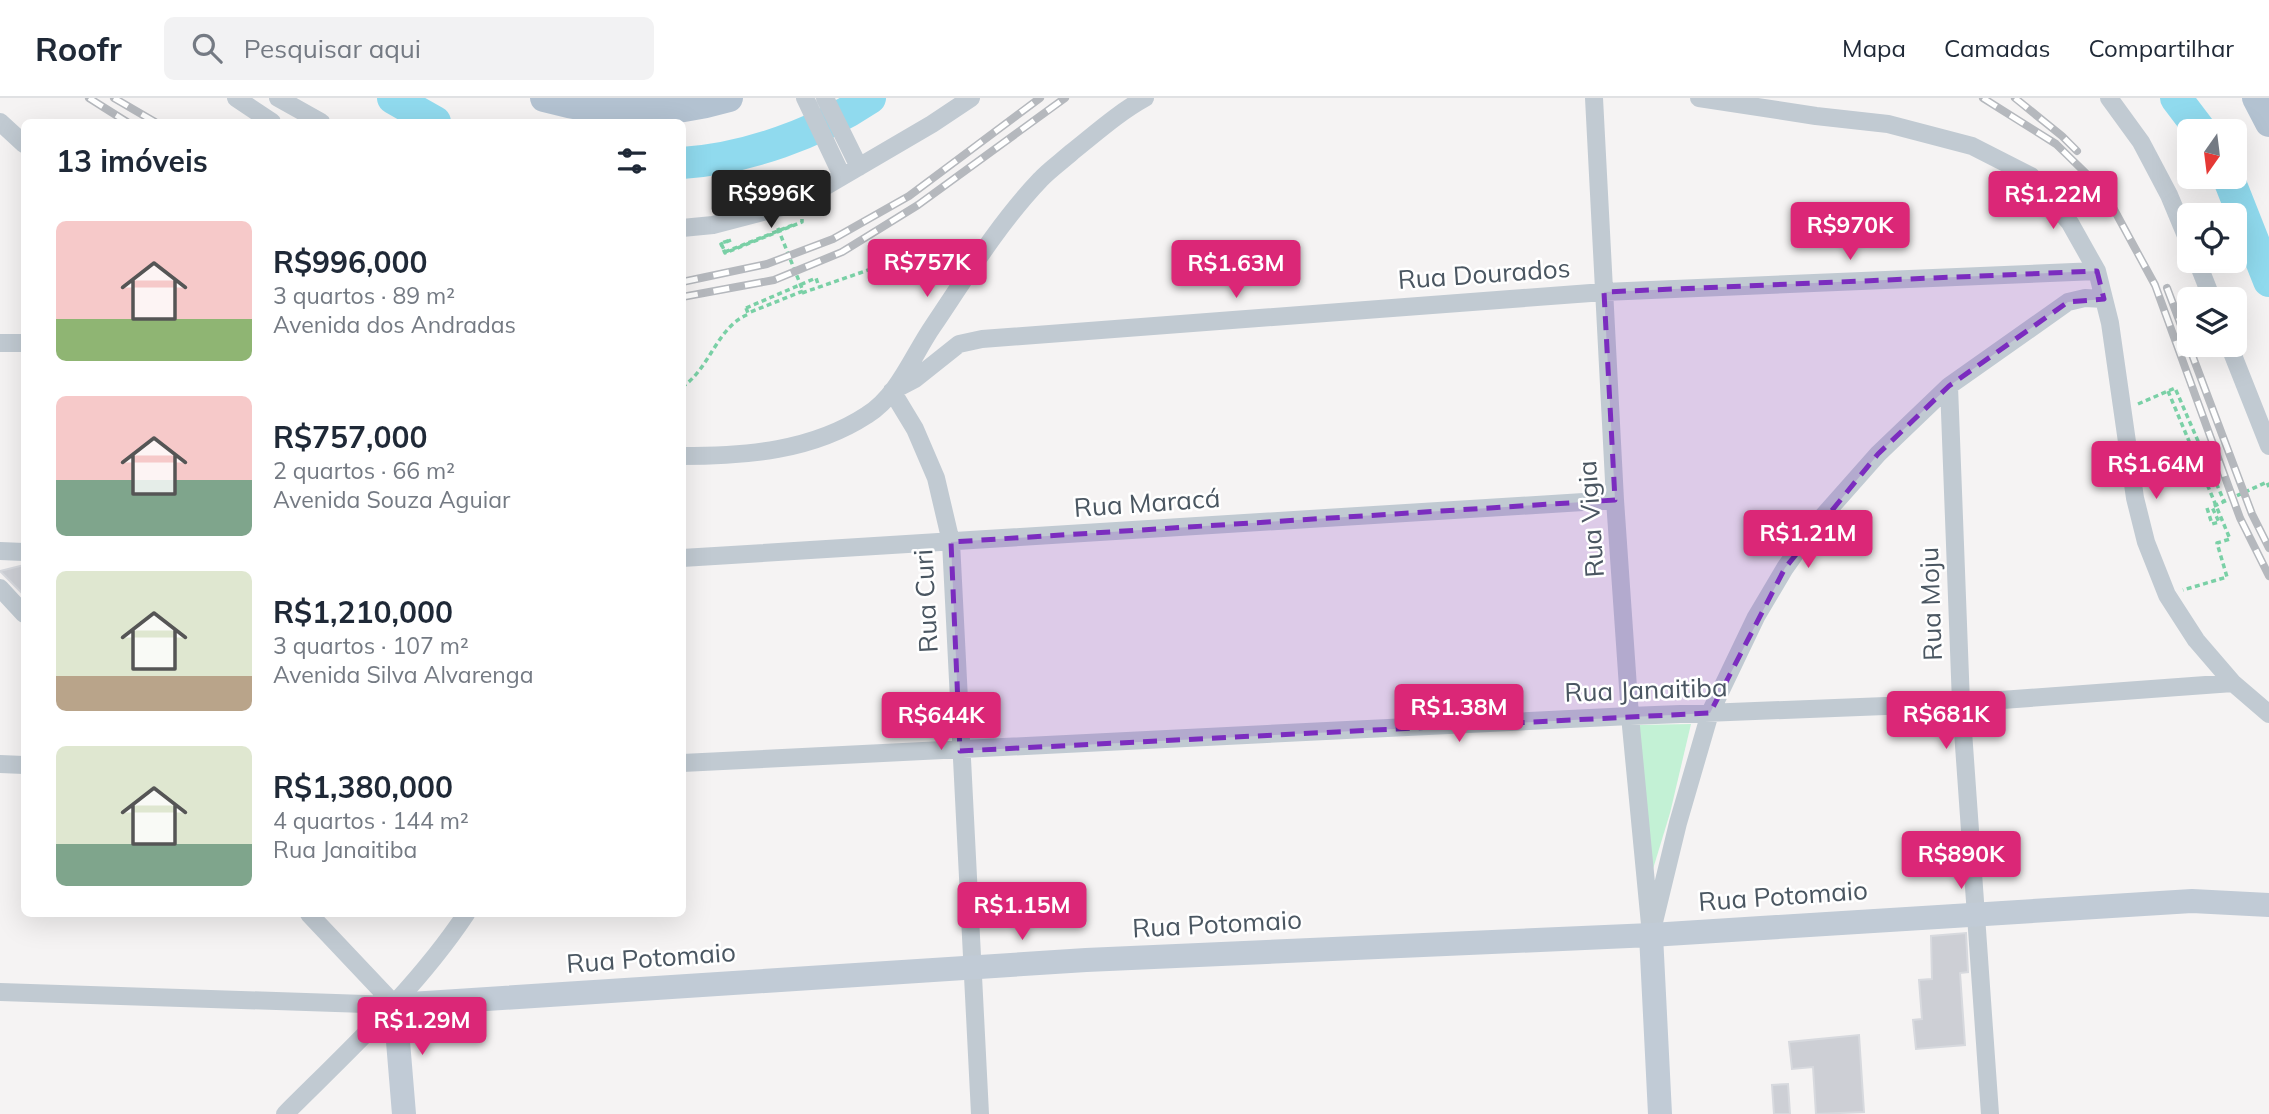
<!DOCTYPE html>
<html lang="pt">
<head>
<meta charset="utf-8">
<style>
  body { margin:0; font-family:Mulish,sans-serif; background:#f2f2f3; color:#1f2937; height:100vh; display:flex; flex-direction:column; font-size:26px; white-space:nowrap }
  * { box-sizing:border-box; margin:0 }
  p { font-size:23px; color:#747a83 }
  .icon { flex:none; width:38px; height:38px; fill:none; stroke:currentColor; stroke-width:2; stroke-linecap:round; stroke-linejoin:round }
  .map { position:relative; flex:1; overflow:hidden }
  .details { position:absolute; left:21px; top:21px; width:665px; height:798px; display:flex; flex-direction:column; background:#fff; border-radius:10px; box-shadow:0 7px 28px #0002 }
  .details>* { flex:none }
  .needle { width:46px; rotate:194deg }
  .fabs { position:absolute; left:2177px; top:21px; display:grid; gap:14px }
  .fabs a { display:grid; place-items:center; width:70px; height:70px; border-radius:10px; background:#fff; box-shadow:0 7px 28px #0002; font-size:35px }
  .price { position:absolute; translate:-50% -60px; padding:0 16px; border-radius:7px; background:#db2777; color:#fff; font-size:23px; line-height:46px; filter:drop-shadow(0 2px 4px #0008) }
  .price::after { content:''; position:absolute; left:50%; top:42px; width:21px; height:16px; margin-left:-10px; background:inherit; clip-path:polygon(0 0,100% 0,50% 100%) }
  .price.current { background:#222; color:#fff }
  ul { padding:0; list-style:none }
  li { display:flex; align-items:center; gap:21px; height:175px; padding:0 35px }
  li span { display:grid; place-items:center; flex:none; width:196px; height:140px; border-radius:10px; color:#555 }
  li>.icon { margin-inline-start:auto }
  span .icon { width:84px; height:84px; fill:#fffc; stroke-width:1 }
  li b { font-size:30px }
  h2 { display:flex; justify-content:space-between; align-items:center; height:84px; padding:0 35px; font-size:30px }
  header { display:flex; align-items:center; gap:42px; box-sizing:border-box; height:98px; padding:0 35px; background:#fff; border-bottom:2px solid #e0e1e3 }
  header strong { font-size:33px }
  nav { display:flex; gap:38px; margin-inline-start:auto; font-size:24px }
  .search { width:490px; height:63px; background:#f2f2f3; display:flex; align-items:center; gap:18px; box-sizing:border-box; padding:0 24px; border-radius:10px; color:#747a83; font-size:26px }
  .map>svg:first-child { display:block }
  .green { fill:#c3f1d5 }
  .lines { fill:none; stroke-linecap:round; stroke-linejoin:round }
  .river { stroke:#90daee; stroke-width:32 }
  .building { fill:#cdcfd5; stroke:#d7d9de; stroke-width:2 }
  .path { stroke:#7ad0a6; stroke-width:3.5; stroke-dasharray:5 3.5; stroke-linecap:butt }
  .street { stroke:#c1cad2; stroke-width:18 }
  .secondary { stroke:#c1cbd6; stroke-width:24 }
  .primary { stroke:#b3c2d1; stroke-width:28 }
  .rail-casing { stroke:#b5b8bd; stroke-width:8 }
  .rail { stroke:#fff; stroke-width:5; stroke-dasharray:16; stroke-linecap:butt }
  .marked { fill:#7b2cbf; fill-opacity:0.2; stroke:#7b2cbf; stroke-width:5; stroke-dasharray:14 9; stroke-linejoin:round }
  .labels { text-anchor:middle; stroke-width:5; stroke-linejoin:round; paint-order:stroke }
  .street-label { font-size:26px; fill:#4a5661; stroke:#fff }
</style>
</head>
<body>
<header>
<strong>Roofr</strong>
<div class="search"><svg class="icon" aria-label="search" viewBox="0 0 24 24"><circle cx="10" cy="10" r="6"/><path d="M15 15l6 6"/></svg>Pesquisar aqui</div>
<nav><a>Mapa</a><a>Camadas</a><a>Compartilhar</a></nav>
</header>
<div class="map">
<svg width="2269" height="1016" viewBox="0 0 2269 1016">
  <rect width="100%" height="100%" fill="#f5f3f3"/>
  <path class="green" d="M1691,626l-21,89 -17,56 -15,-144z"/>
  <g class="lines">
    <path class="river" d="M393,0l42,24
      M2176,0l25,33
      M682,65c64,-4 136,-30 188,-65
      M2228,79l41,104"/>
  </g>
  <path class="building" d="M24,467v30l-24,-24z
    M1966,835l2,39 -8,1 5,72 -49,4 -3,-29 9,-1 -3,-39 13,-1 -1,-43z
    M1859,937l5,77 -48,2 -3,-47 -21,2 -3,-27z
    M1788,986l2,30h-16l-2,-29z"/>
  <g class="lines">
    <path class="path" d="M731,142l-10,4 4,9 77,-31v-3
      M728,143l-7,2 4,9 68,-27 -1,-3
      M802,195l147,-51 18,2
      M746,210l2,5 55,-22 -26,-65
      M746,210l70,-30 3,9
      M682,289c28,-18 35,-61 67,-73
      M2168,293l62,148 -13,4 10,34 -44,13
      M2138,306l37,-16 49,113
      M2207,410l5,16 7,-2 -7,-15 55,-25 2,5"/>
    <path class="street" d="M236,0l36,24
      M278,0l43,24
      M805,0l37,78
      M825,0l34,69
      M1594,0l21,402 15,216 21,219
      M1699,0l117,18 72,8 84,22 59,30 39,47 27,48 13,52 25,175 11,44 21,53 29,45 37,43 36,31
      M2109,0l32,44 28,53 20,48
      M0,24l24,22
      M682,130l31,-3 84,-22 135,-79 39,-26
      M2197,163l15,38
      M0,245h24
      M2229,247l40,101
      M1949,288l12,317 29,411
      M682,358c64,0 130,-5 185,-41 31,-19 46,-60 66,-89 33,-49 66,-103 107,-146 9,-10 22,-19 32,-28 24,-19 46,-39 73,-54
      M0,453l24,1
      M682,460l933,-58
      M0,490l24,26
      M682,665l948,-47 331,-13 272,-20
      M0,666l24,1
      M309,816l86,91
      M1654,824l24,-99 32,-110 46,-96 29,-49 31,-44 62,-70 71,-68 119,-84 17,-4 19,1
      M0,894l395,13
      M285,1016c64,-64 131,-125 181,-200
      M980,1016l-29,-572 -15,-64 -21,-49 -23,-38 23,-12 44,-35 23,-5 622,-47 493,-21"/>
    <path class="secondary" d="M1651,837l9,179
      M404,1016l-9,-109 691,-45 565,-25 541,-34 77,4"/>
    <path class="primary" d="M544,0c61,17 124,18 185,0
      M2256,0l13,25"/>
    <g class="rail-casing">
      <path id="rail" d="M89,0l38,24
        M114,0l41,24
        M1983,0l73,46 48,47 51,94 85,233 29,58
        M2015,0l47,38 15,15
        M682,184l85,-18 66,-25 76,-43 131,-98
        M2167,190l85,226 17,34
        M682,199l92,-17 68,-28 76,-47 147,-107"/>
    </g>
    <use href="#rail" class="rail"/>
  </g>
  <path class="marked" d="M2097,173l7,28 -36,3 -119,84 -71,68 -93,114 -75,145 -750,38 -9,-209 664,-42 -11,-208z"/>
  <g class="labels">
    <g class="street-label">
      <text transform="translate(1484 176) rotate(-4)" y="9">Rua Dourados</text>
      <text transform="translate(1147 405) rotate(-4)" y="9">Rua Maracá</text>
      <text transform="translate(1591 421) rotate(-94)" y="9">Rua Vigia</text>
      <text transform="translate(926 503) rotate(-93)" y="9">Rua Curi</text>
      <text transform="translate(1931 506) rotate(-92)" y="9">Rua Moju</text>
      <text transform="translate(1646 592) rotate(-2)" y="9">Rua Janaitiba</text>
      <text transform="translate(1783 798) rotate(-4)" y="9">Rua Potomaio</text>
      <text transform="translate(1217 826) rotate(-3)" y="9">Rua Potomaio</text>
      <text transform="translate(651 860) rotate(-4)" y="9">Rua Potomaio</text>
    </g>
  </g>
</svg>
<div class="fabs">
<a><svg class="needle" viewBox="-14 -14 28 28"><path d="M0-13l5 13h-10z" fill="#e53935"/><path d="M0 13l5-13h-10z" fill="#747a83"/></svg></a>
<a><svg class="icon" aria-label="locate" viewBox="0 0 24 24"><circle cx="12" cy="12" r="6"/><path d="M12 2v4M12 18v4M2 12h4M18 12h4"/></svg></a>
<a><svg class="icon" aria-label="layers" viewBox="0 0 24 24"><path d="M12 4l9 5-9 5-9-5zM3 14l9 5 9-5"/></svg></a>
</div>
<b class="price current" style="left:771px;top:132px">R$996K</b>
<b class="price" style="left:2053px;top:133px">R$1.22M</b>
<b class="price" style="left:1850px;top:164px">R$970K</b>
<b class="price" style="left:927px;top:201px">R$757K</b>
<b class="price" style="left:1236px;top:202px">R$1.63M</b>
<b class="price" style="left:2156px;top:403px">R$1.64M</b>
<b class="price" style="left:1808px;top:472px">R$1.21M</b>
<b class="price" style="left:1459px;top:646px">R$1.38M</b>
<b class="price" style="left:1946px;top:653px">R$681K</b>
<b class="price" style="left:941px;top:654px">R$644K</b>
<b class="price" style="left:1961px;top:793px">R$890K</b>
<b class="price" style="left:1022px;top:844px">R$1.15M</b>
<b class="price" style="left:422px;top:959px">R$1.29M</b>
<section class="details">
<h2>13 imóveis<svg class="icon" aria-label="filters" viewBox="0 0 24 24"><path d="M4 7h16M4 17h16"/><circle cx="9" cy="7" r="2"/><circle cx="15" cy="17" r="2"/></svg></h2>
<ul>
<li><span style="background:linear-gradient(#f6c9c9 70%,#8fb573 0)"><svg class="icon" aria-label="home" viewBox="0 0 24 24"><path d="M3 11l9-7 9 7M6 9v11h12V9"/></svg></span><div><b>R$996,000</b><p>3 quartos · 89 m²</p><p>Avenida dos Andradas</p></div></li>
<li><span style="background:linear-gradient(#f6c9c9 60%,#7fa58c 0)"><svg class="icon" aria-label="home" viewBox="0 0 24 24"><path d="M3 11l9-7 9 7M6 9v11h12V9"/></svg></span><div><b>R$757,000</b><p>2 quartos · 66 m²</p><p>Avenida Souza Aguiar</p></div></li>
<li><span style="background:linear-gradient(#dfe7d0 75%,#b9a48a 0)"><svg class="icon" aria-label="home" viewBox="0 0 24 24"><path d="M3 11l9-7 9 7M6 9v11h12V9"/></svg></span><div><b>R$1,210,000</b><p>3 quartos · 107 m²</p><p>Avenida Silva Alvarenga</p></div></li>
<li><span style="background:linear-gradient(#dfe7d0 70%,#7fa58c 0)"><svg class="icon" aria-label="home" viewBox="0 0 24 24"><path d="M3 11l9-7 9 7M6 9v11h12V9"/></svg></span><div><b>R$1,380,000</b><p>4 quartos · 144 m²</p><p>Rua Janaitiba</p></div></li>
</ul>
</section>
</div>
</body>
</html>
